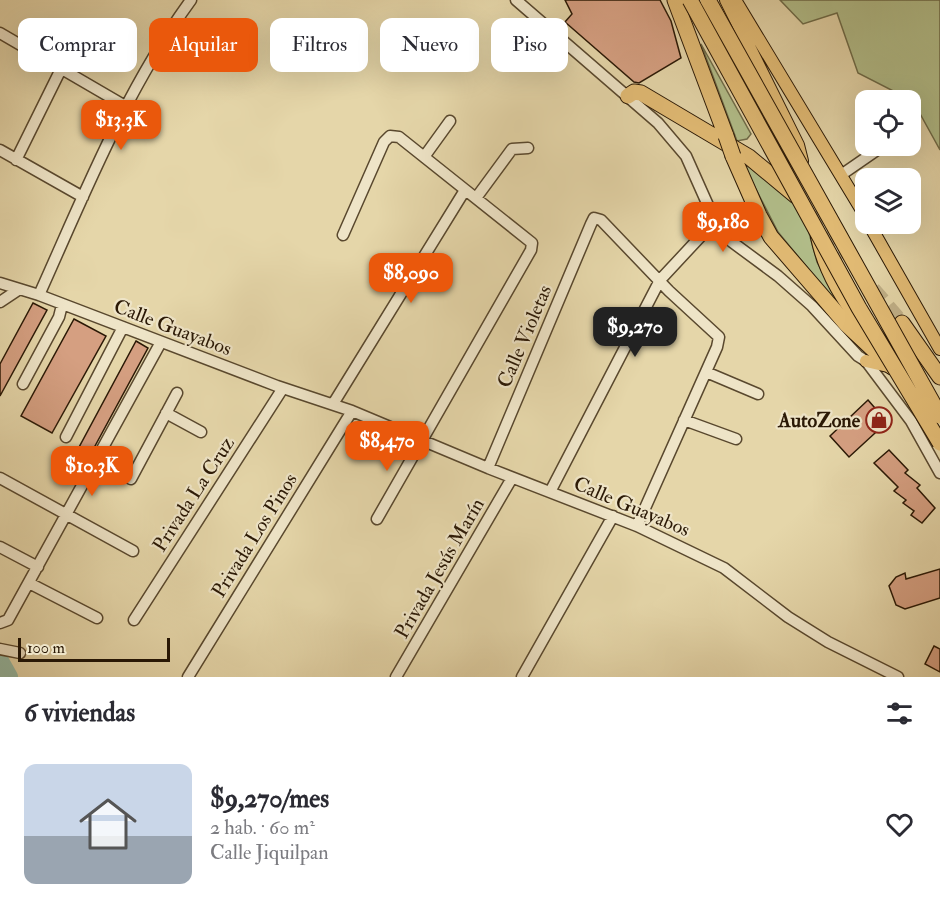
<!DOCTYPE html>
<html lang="es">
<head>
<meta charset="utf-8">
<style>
  body { margin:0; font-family:"IM FELL Double Pica",serif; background:#f2f2f3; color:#2b2b33; height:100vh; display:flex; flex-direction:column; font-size:22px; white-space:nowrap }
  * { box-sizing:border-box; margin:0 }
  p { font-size:20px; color:#7c7c81 }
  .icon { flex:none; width:33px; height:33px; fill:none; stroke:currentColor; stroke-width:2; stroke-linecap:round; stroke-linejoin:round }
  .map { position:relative; height:677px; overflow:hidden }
  .sheet { display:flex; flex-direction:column; background:#fff; flex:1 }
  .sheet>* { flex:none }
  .guide { position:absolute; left:18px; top:18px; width:600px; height:54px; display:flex; gap:12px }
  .fabs { position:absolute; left:855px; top:90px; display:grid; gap:12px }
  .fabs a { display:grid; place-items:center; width:66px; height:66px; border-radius:12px; background:#fff; box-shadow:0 6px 24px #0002; font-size:30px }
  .scale { position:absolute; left:18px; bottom:15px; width:152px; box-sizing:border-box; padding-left:6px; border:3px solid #2a1805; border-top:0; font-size:16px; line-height:21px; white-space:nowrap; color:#2a1805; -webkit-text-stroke:4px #eee4c7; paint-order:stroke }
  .price { position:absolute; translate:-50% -51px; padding:0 14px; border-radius:12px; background:#ea580c; color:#fff; font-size:20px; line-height:39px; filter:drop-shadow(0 2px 3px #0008) }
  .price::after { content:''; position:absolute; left:50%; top:36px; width:18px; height:14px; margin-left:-9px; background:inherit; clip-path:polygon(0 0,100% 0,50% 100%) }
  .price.on { background:#222; color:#fff }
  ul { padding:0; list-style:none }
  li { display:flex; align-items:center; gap:18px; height:150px; padding:0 24px }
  li span { display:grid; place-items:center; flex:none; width:168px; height:120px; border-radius:12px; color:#555 }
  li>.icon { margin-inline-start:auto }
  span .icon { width:72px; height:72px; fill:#fffc; stroke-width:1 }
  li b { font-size:26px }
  h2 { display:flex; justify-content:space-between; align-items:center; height:72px; padding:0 24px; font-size:26px }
  .tag { padding:0 21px; border-radius:12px; background:#fff; box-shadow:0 6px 24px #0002; font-size:21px; line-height:54px }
  .tag.on { background:#ea580c; color:#fff }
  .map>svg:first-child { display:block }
  .green { fill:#b2be8a; stroke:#6e6b48; stroke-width:1.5 }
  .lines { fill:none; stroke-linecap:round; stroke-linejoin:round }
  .river { stroke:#96baa4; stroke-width:18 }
  .building { fill:#d59f81; stroke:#2a1805; stroke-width:1.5 }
  .highway-tunnel { stroke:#c0b088; stroke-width:15; stroke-dasharray:15 8; stroke-linecap:butt }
  .minor-casing { stroke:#59482e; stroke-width:13 }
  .major-casing { stroke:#2a1805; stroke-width:14 }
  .highway-casing { stroke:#2a1805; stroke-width:17 }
  .minor { stroke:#eee4c7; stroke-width:10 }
  .major { stroke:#e2bb74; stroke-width:12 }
  .highway { stroke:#e2bb74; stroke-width:15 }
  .highway-bridge-casing { stroke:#2a1805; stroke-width:17; stroke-linecap:butt }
  .highway-bridge { stroke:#e2bb74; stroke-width:15 }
  .labels { text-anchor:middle; stroke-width:4.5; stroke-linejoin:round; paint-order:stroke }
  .street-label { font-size:20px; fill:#2a1805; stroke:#eee4c7 }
  .poi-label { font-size:20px; font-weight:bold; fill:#2a1805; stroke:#eee4c7; text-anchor:end }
</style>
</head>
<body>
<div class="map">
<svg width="940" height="677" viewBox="0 0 940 677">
  <rect width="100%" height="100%" fill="#e5d6a9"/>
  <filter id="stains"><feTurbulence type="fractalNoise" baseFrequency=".00333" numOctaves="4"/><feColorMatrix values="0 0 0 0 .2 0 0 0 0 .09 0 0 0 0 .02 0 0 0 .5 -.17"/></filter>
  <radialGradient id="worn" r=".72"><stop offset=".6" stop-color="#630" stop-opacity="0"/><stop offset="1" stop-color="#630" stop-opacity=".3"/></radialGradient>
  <path class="green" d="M780,0h160v150l-27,-49 -55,-28 -21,-60 -34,11z
    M701,44l50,90 -4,5 -10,2z
    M742,162l12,7 49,42 14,51 25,48 -64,-78z"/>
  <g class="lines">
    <path class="river" d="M0,661l9,16"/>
  </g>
  <path class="building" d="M565,0h95l11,21 10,37 -42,25 -5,-1 -69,-60 7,-8z
    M33,303l14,7 -47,86v-32z
    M74,319l32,17 -54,97 -31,-17z
    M136,341l12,7 -59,109 -12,-6z
    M868,400l19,22 -38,35 -19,-21z
    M889,450l19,20 -3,3 15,12 -3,3 18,20 -13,15 -11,-8 3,-4 -11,-8 3,-3 -12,-9 4,-4 -24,-24z
    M940,569v29l-35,11 -9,-4 -7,-19 7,-9 9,-4 1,6z
    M934,646l6,3v23l-15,-8z"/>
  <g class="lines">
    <path class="highway-tunnel" d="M812,214l34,42
      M873,289l29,34"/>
    <g class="minor-casing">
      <path id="minor" d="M516,0l142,123 28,33 29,65 17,21 46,34 34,30 46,50 8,5 45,60 29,52
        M0,33l127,74
        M0,150l83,47
        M424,157l26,-36
        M16,160l45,-91
        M841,175l42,-29
        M476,198l36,-49 16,-1
        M343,235l41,-93 6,-6 9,1 133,106 -1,7 -154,269
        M0,283l39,12 238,91 75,25 136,57 149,58 87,42 64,49 40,25 70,35
        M39,295c45,-100 87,-206 152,-295
        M0,302l18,-12
        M706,372l52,22
        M23,384l36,-67 3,-12
        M333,404l132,-214
        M166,413l35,19
        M684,420l52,19
        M66,437l57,-110
        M96,461l35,18 46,-86
        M488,468l103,-244 3,-6 7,2 68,71 50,46 -2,10 -80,179
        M0,478l133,73
        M550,492l110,-212 55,-59
        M0,547l38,20
        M29,583l68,35
        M134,620l149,-232
        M0,623l8,-3 153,-278
        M0,649l20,4
        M188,677l164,-266
        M396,677l116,-199
        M522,677l91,-161"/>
    </g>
    <g class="major-casing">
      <path id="major" d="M726,0l72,145 4,16
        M735,0l131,217
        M869,224l71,125
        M817,237c8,39 28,66 51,98
        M866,361l26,6"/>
    </g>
    <g class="highway-casing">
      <path id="highway" d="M675,0l51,136
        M709,11l18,45
        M628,96l6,-4 7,1 108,64 47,39
        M733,156l26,59 12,22 76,88 45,42
        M902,323l38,54"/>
    </g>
    <use href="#minor" class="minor"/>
    <use href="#major" class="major"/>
    <use href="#highway" class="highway"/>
    <g class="highway-bridge-casing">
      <path id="highway-bridge" d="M690,0l169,308 81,135
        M708,0l232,416
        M726,136l7,20"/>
    </g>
    <use href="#highway-bridge" class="highway-bridge"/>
  </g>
  <defs>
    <g id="shop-ring" transform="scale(1.35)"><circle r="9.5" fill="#eee4c7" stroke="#8f2418" stroke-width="1.5"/><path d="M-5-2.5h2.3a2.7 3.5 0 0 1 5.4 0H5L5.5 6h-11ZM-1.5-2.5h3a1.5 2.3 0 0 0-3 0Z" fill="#8f2418"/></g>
  </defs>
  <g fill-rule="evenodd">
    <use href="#shop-ring" x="879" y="420"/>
  </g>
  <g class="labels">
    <g class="street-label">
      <text transform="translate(173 327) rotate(21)" y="7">Calle Guayabos</text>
      <text transform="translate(524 336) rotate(-67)" y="7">Calle Violetas</text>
      <text transform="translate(193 494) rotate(-57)" y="7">Privada La Cruz</text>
      <text transform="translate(632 506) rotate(23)" y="7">Calle Guayabos</text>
      <text transform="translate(254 535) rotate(-58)" y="7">Privada Los Pinos</text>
      <text transform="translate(439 568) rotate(-60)" y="7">Privada Jesús Marín</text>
    </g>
    <g class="poi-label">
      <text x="860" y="427">AutoZone</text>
    </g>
  </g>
  <rect width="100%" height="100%" filter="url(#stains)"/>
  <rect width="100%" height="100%" fill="url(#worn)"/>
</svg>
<div class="fabs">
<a><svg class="icon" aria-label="locate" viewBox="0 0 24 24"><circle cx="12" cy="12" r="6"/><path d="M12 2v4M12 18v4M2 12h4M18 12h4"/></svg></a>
<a><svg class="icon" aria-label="layers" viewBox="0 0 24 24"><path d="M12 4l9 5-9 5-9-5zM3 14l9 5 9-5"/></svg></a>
</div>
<div class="scale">100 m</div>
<b class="price" style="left:121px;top:151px">$13.3K</b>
<b class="price" style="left:723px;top:253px">$9,180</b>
<b class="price" style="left:411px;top:304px">$8,090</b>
<b class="price on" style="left:635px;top:358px">$9,270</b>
<b class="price" style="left:387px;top:472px">$8,470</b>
<b class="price" style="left:92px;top:497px">$10.3K</b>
<div class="guide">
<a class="tag">Comprar</a>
<a class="tag on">Alquilar</a>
<a class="tag">Filtros</a>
<a class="tag">Nuevo</a>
<a class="tag">Piso</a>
</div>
</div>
<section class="sheet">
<h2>6 viviendas<svg class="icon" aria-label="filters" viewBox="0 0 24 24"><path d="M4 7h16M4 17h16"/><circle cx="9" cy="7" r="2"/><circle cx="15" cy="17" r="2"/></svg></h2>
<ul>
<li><span style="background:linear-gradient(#c9d6e8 60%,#9aa5b1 0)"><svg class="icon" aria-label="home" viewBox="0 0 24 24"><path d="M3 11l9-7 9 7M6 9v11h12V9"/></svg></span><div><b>$9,270/mes</b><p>2 hab. · 60 m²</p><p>Calle Jiquilpan</p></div><svg class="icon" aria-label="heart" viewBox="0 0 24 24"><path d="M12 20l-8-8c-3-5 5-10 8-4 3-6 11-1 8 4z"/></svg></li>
</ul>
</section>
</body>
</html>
